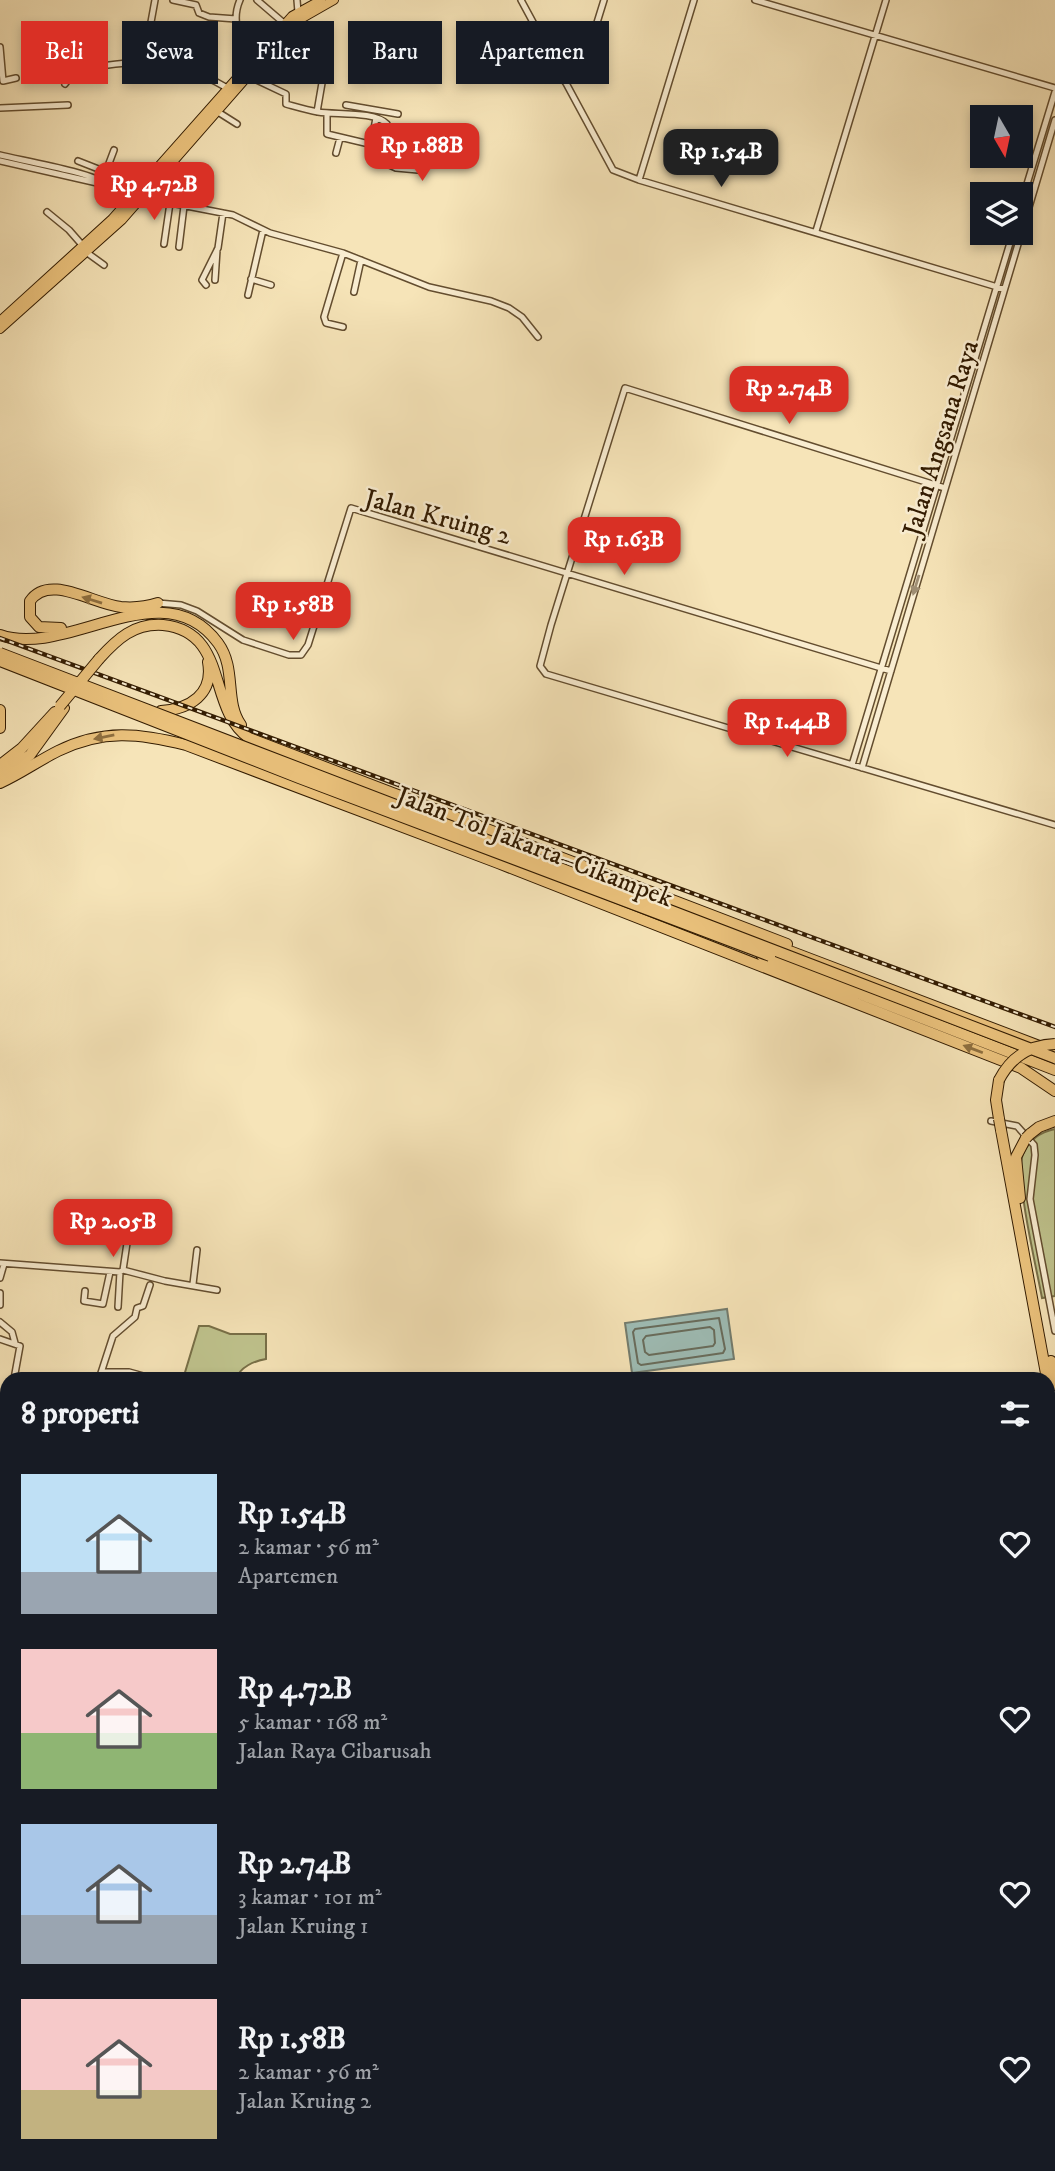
<!DOCTYPE html>
<html lang="id">
<head>
<meta charset="utf-8">
<style>
  body { margin:0; font-family:"IM FELL DW Pica",serif; background:#242831; color:#f1f3f6; height:100vh; display:flex; flex-direction:column; font-size:26px; white-space:nowrap }
  * { box-sizing:border-box; margin:0 }
  p { font-size:23px; color:#9ea1a6 }
  .icon { flex:none; width:38px; height:38px; fill:none; stroke:currentColor; stroke-width:2; stroke-linecap:round; stroke-linejoin:round }
  .map { position:relative; flex:1; overflow:hidden }
  .panel { position:absolute; left:0px; top:1372px; width:1055px; height:800px; display:flex; flex-direction:column; background:#171b24; border-radius:21px 21px 0 0; box-shadow:0 4px 10px #0003 }
  .panel>* { flex:none }
  .top-card { position:absolute; left:21px; top:21px; width:700px; height:63px; display:flex; gap:14px }
  .needle { width:46px; rotate:171deg }
  .buttons { position:absolute; left:970px; top:105px; display:grid; gap:14px }
  .buttons a { display:grid; place-items:center; width:63px; height:63px; border-radius:0px; background:#171b24; box-shadow:0 4px 10px #0003; font-size:35px }
  .price { position:absolute; translate:-50% -60px; padding:0 16px; border-radius:14px; background:#d93025; color:#fff; font-size:23px; line-height:46px; filter:drop-shadow(0 2px 4px #0008) }
  .price::after { content:''; position:absolute; left:50%; top:42px; width:21px; height:16px; margin-left:-10px; background:inherit; clip-path:polygon(0 0,100% 0,50% 100%) }
  .price.active { background:#222; color:#fff }
  ul { padding:0; list-style:none }
  li { display:flex; align-items:center; gap:21px; height:175px; padding:0 21px }
  li span { display:grid; place-items:center; flex:none; width:196px; height:140px; border-radius:0px; color:#555 }
  li>.icon { margin-inline-start:auto }
  span .icon { width:84px; height:84px; fill:#fffc; stroke-width:1 }
  li b { font-size:30px }
  h2 { display:flex; justify-content:space-between; align-items:center; height:84px; padding:0 21px; font-size:30px }
  .tag { padding:0 24px; border-radius:0px; background:#171b24; box-shadow:0 4px 10px #0003; font-size:24px; line-height:63px }
  .tag.active { background:#d93025; color:#fff }
  .map>svg:first-child { display:block }
  .green { fill:#bfc38d; stroke:#786f47; stroke-width:2 }
  .water { fill:#9ebdb6; stroke:#737c6e; stroke-width:2 }
  .lines { fill:none; stroke-linecap:round; stroke-linejoin:round }
  .shore { stroke:#686c5c; stroke-width:2 }
  .minor-casing { stroke:#634d2f; stroke-width:8 }
  .tertiary-casing { stroke:#634d2f; stroke-width:9 }
  .secondary-casing { stroke:#321b01; stroke-width:10 }
  .primary-casing { stroke:#321b01; stroke-width:10 }
  .motorway-casing { stroke:#321b01; stroke-width:12 }
  .minor { stroke:#f9edd1; stroke-width:5 }
  .tertiary { stroke:#f9edd1; stroke-width:6 }
  .secondary { stroke:#f9edd1; stroke-width:7 }
  .primary { stroke:#ebc27c; stroke-width:8 }
  .motorway { stroke:#ebc27c; stroke-width:10 }
  .rail-casing { stroke:#321b01; stroke-width:4.5 }
  .rail { stroke:#f9edd1; stroke-width:2; stroke-dasharray:5; stroke-linecap:butt }
  .motorway-bridge-casing { stroke:#321b01; stroke-width:12; stroke-linecap:butt }
  .motorway-bridge { stroke:#ebc27c; stroke-width:10 }
  .oneway { fill:#9f8e73 }
  .oneway2 { fill:#8e6e3e }
  .labels { text-anchor:middle; stroke-width:5; stroke-linejoin:round; paint-order:stroke }
  .street-label { font-size:26px; fill:#321b01; stroke:#f9edd1 }
</style>
</head>
<body>
<div class="map">
<svg width="1055" height="2171" viewBox="0 0 1055 2171">
  <rect width="100%" height="100%" fill="#f6e4b8"/>
  <filter id="stains"><feTurbulence type="fractalNoise" baseFrequency=".00286" numOctaves="4"/><feColorMatrix values="0 0 0 0 .2 0 0 0 0 .09 0 0 0 0 .02 0 0 0 .5 -.17"/></filter>
  <radialGradient id="worn" r=".72"><stop offset=".6" stop-color="#630" stop-opacity="0"/><stop offset="1" stop-color="#630" stop-opacity=".3"/></radialGradient>
  <path class="green" d="M1055,1129v167l-13,2c-5,-28 -28,-123 -19,-144 6,-14 17,-22 32,-25z
    M199,1326h10l21,8h36v25c-12,2 -26,8 -30,20h-53z
    M7,1664v170l-7,-3v-87l4,-1 1,-30 -5,-14v-34z
    M60,2165h324v6h-327z"/>
  <path class="water" d="M727,1309l7,50 -102,14 -7,-50z"/>
  <g class="lines">
    <path class="shore" d="M719,1318l6,31 -2,4 -82,12 -3,-2 -5,-31 2,-3z
      M710,1327l4,3 1,13 -2,3 -64,9 -4,-3 -2,-12 3,-4z"/>
    <g class="minor-casing">
      <path id="minor" d="M155,0l-6,33 5,4 19,8v21
        M173,0l23,5 3,8 10,4 27,2
        M240,0c-4,9 -5,17 -3,27l8,3
        M257,0l28,24
        M297,0l1,12
        M521,0l92,170 26,10 365,109
        M755,0l300,88
        M290,28l38,20 -11,64
        M0,47l3,34
        M44,74h31
        M199,74l8,-15h6
        M248,76l38,18v10c11,3 21,6 32,8 18,3 57,-1 69,12l1,18 -5,20 13,6 22,2 12,-9 3,-15
        M3,81l13,-3
        M565,82l10,-4 7,-7 22,-71
        M65,84c15,-23 83,-24 109,-18 19,4 38,13 55,23
        M346,105l52,9
        M0,108l68,-3
        M218,112l19,12
        M327,113v21l59,14
        M371,145l5,-27
        M336,153l4,-15
        M0,155c19,5 97,18 106,30
        M0,161l106,24 27,12
        M78,161l28,11
        M639,180l55,-180
        M102,182l12,-32
        M145,193l21,9 67,13 37,18 73,20 86,34 62,14 18,7 13,9 16,20
        M1020,207l35,-115
        M47,212l22,18 14,16
        M816,231l70,-231
        M164,244l6,-41
        M179,247l5,-41
        M86,252l18,13
        M251,279l20,6
        M215,280l2,-30
        M206,285l-4,-5 16,-32 5,-35
        M354,292l7,-32
        M248,295l15,-65
        M343,327l-17,-4 -2,-6 19,-64
        M945,488l-320,-100 -74,237 -11,41 6,8 509,151
        M158,603l23,2 16,6 46,29 46,15h12l7,-10 43,-137 540,163
        M852,765l161,-532
        M862,768l193,-648
        M991,1121l26,5 17,19 1,10 -5,44 25,132
        M0,1263l120,9 3,-2 42,11 52,9
        M123,1270l7,-47
        M0,1278l4,-14
        M193,1284l4,-34
        M85,1291l-1,10 19,3 7,-32
        M0,1293v12
        M118,1307l2,-35
        M0,1322l12,10 3,11
        M0,1339l20,7 -6,33
        M102,1372h27l18,5
        M99,1379l14,-43 22,-19 2,-9 6,-2 7,-21
        M1048,1518l7,-11
        M0,1568h7
        M1048,1647l7,1
        M1048,1714l7,-1
        M1048,1800l7,-1
        M0,1835l7,6
        M0,1860l7,5
        M1048,1948l7,-1
        M1048,2035l7,-1
        M52,2171l2,-6"/>
    </g>
    <g class="tertiary-casing">
      <path id="tertiary" d="M34,2171l2,-6"/>
    </g>
    <g class="secondary-casing">
      <path id="secondary" d="M642,2165l1,6
        M662,2165l1,6"/>
    </g>
    <g class="primary-casing">
      <path id="primary" d="M0,321l112,-102 180,-203 29,-16
        M0,329l122,-109 168,-192 9,-8 35,-20
        M1048,1783l7,-1
        M1048,1789l7,-1
        M0,1900l7,4
        M0,1910l7,4"/>
    </g>
    <g class="motorway-casing">
      <path id="motorway" d="M61,628l-22,-1 -9,-10v-16c19,-28 63,3 91,6 12,1 25,0 37,-4
        M0,635c67,24 163,-67 218,8 19,26 6,58 23,82
        M99,659c18,-20 35,-36 64,-34 67,7 43,83 86,113l538,206
        M0,710v18
        M161,711c29,-2 53,-17 47,-49
        M0,765l22,-17 33,-36
        M0,774l30,-19 34,-47
        M0,783c20,-9 38,-22 58,-32 45,-22 81,-18 128,-6l312,118 523,205 34,23
        M779,947l276,105
        M762,956l293,114
        M999,1119l-3,-19 3,-20
        M1001,1130l46,249
        M1030,1134l9,-7 16,-6
        M1020,1198l-4,-41 10,-19
        M1051,1361l4,24
        M1048,1479l7,-17"/>
    </g>
    <use href="#minor" class="minor"/>
    <use href="#tertiary" class="tertiary"/>
    <use href="#secondary" class="secondary"/>
    <use href="#primary" class="primary"/>
    <use href="#motorway" class="motorway"/>
    <g class="rail-casing">
      <path id="rail" d="M0,638l1055,389"/>
    </g>
    <use href="#rail" class="rail"/>
    <g class="motorway-bridge-casing">
      <path id="motorway-bridge" d="M0,653l1055,405
        M0,661l299,117 471,178
        M60,706l39,-47
        M999,1080c12,-23 31,-35 56,-36
        M999,1119l2,11
        M1026,1138l4,-4"/>
    </g>
    <use href="#motorway-bridge" class="motorway-bridge"/>
  </g>
  <defs><path id="oneway-solid" d="M-6-.8H1V-3.2L6.5 0L1 3.2V.8H-6Z" transform="scale(1.75)"/></defs>
  <use class="oneway" href="#oneway-solid" transform="translate(916 585) rotate(107)"/>
  <g class="oneway2">
    <use href="#oneway-solid" transform="translate(92 600) rotate(-163)"/>
    <use href="#oneway-solid" transform="translate(104 737) rotate(169)"/>
    <use href="#oneway-solid" transform="translate(973 1049) rotate(-159)"/>
  </g>
  <g class="labels">
    <g class="street-label">
      <text transform="translate(940 438) rotate(-73)" y="9">Jalan Angsana Raya</text>
      <text transform="translate(438 516) rotate(15)" y="9">Jalan Kruing 2</text>
      <text transform="translate(535 846) rotate(21)" y="9">Jalan Tol Jakarta–Cikampek</text>
    </g>
  </g>
  <rect width="100%" height="100%" filter="url(#stains)"/>
  <rect width="100%" height="100%" fill="url(#worn)"/>
</svg>
<div class="buttons">
<a><svg class="needle" viewBox="-14 -14 28 28"><path d="M0-13l5 13h-10z" fill="#e53935"/><path d="M0 13l5-13h-10z" fill="#9ea1a6"/></svg></a>
<a><svg class="icon" aria-label="layers" viewBox="0 0 24 24"><path d="M12 4l9 5-9 5-9-5zM3 14l9 5 9-5"/></svg></a>
</div>
<b class="price" style="left:422px;top:183px">Rp 1.88B</b>
<b class="price active" style="left:721px;top:189px">Rp 1.54B</b>
<b class="price" style="left:154px;top:222px">Rp 4.72B</b>
<b class="price" style="left:789px;top:426px">Rp 2.74B</b>
<b class="price" style="left:624px;top:577px">Rp 1.63B</b>
<b class="price" style="left:293px;top:642px">Rp 1.58B</b>
<b class="price" style="left:787px;top:759px">Rp 1.44B</b>
<b class="price" style="left:113px;top:1259px">Rp 2.05B</b>
<div class="top-card">
<a class="tag active">Beli</a>
<a class="tag">Sewa</a>
<a class="tag">Filter</a>
<a class="tag">Baru</a>
<a class="tag">Apartemen</a>
</div>
<section class="panel">
<h2>8 properti<svg class="icon" aria-label="filters" viewBox="0 0 24 24"><path d="M4 7h16M4 17h16"/><circle cx="9" cy="7" r="2"/><circle cx="15" cy="17" r="2"/></svg></h2>
<ul>
<li><span style="background:linear-gradient(#bfe0f5 70%,#9aa5b1 0)"><svg class="icon" aria-label="home" viewBox="0 0 24 24"><path d="M3 11l9-7 9 7M6 9v11h12V9"/></svg></span><div><b>Rp 1.54B</b><p>2 kamar · 56 m²</p><p>Apartemen</p></div><svg class="icon" aria-label="heart" viewBox="0 0 24 24"><path d="M12 20l-8-8c-3-5 5-10 8-4 3-6 11-1 8 4z"/></svg></li>
<li><span style="background:linear-gradient(#f6c9c9 60%,#8fb573 0)"><svg class="icon" aria-label="home" viewBox="0 0 24 24"><path d="M3 11l9-7 9 7M6 9v11h12V9"/></svg></span><div><b>Rp 4.72B</b><p>5 kamar · 168 m²</p><p>Jalan Raya Cibarusah</p></div><svg class="icon" aria-label="heart" viewBox="0 0 24 24"><path d="M12 20l-8-8c-3-5 5-10 8-4 3-6 11-1 8 4z"/></svg></li>
<li><span style="background:linear-gradient(#a9c7e8 65%,#9aa5b1 0)"><svg class="icon" aria-label="home" viewBox="0 0 24 24"><path d="M3 11l9-7 9 7M6 9v11h12V9"/></svg></span><div><b>Rp 2.74B</b><p>3 kamar · 101 m²</p><p>Jalan Kruing 1</p></div><svg class="icon" aria-label="heart" viewBox="0 0 24 24"><path d="M12 20l-8-8c-3-5 5-10 8-4 3-6 11-1 8 4z"/></svg></li>
<li><span style="background:linear-gradient(#f6c9c9 65%,#c2b280 0)"><svg class="icon" aria-label="home" viewBox="0 0 24 24"><path d="M3 11l9-7 9 7M6 9v11h12V9"/></svg></span><div><b>Rp 1.58B</b><p>2 kamar · 56 m²</p><p>Jalan Kruing 2</p></div><svg class="icon" aria-label="heart" viewBox="0 0 24 24"><path d="M12 20l-8-8c-3-5 5-10 8-4 3-6 11-1 8 4z"/></svg></li>
</ul>
</section>
</div>
</body>
</html>
